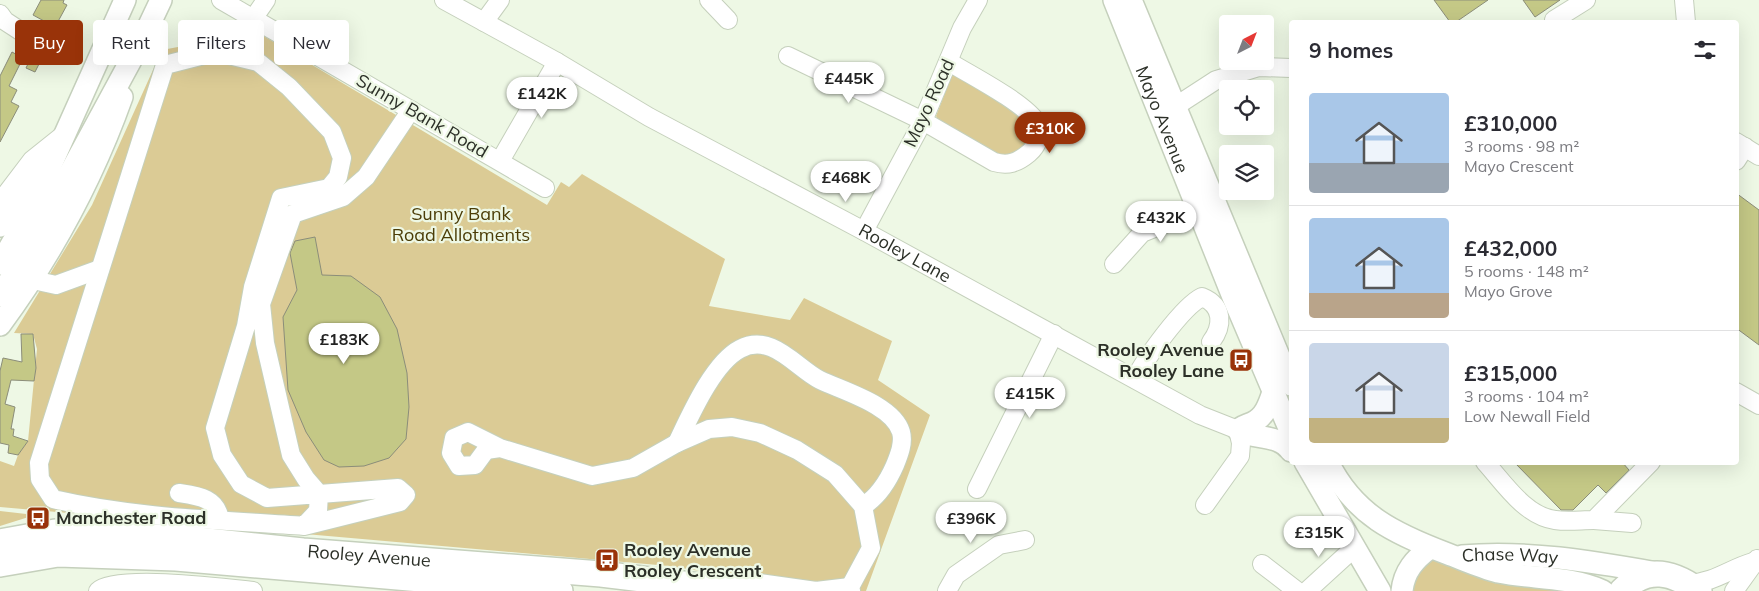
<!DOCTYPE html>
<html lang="en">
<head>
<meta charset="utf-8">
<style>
  body { margin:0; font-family:Mulish,sans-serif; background:#f7f7f7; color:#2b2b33; height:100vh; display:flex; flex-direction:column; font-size:19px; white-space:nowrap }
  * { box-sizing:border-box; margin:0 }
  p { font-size:16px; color:#7c7c81 }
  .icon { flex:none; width:28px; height:28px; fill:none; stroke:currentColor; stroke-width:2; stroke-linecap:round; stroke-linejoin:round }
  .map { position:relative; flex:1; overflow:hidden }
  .panel { position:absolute; left:1289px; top:20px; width:450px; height:445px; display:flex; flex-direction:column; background:#fff; border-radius:5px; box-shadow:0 5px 20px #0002 }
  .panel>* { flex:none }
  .banner { position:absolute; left:15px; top:20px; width:475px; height:45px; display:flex; gap:10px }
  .needle { width:32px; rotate:42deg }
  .fabs { position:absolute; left:1219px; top:15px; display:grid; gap:10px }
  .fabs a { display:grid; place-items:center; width:55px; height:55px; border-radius:5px; background:#fff; box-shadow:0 5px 20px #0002; font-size:25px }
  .price { position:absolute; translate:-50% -42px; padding:0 11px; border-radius:18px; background:#fff; color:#222; font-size:16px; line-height:32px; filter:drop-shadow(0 1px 2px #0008) }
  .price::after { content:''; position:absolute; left:50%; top:30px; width:15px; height:11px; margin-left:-8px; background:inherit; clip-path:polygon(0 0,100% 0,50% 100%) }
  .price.current { background:#993309; color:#fff }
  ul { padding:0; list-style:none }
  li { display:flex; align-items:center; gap:15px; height:125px; padding:0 20px }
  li+li { border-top:1px solid #e1e1e2 }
  li span { display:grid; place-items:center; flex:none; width:140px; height:100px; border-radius:5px; color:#555 }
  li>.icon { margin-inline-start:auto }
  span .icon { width:60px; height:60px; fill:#fffc; stroke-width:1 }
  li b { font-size:21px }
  h2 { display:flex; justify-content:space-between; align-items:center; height:60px; padding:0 20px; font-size:21px }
  .tag { padding:0 18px; border-radius:5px; background:#fff; box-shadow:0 5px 20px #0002; font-size:18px; line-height:45px }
  .tag.current { background:#993309; color:#fff }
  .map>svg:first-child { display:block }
  .green { fill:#dbcb95 }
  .building { fill:#c4c886; stroke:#8b8d7a }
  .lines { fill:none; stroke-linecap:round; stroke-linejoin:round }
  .minor-casing { stroke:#c5d0bc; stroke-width:20 }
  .major-casing { stroke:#c5d0bc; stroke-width:24 }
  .highway-casing { stroke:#c5d0bc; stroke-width:28 }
  .minor { stroke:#fff; stroke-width:18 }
  .major { stroke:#fff; stroke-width:21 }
  .highway { stroke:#fff; stroke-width:25 }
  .labels { text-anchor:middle; stroke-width:4.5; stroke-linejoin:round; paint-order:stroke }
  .street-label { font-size:18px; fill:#2c3028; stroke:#eef8e5 }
  .park-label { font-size:18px; fill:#4b3d07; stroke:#eef8e5 }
  .poi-label { font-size:18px; font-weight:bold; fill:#2c3028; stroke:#eef8e5; text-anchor:start }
</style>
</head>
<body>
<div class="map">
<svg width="1759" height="591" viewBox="0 0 1759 591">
  <rect width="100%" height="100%" fill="#eef8e5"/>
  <path class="green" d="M257,32l290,173 14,-23 8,5 13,-13 143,85 -16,47 81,14 14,-22 88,43 -14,39 52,35 -64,176h-43l-154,-25 -669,-59v-46l14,5 4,-11 10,-14 9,-92 -4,-15 -19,-1 78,-128 70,-155z
    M957,74l61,36 14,15v14l-14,15 -17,5 -62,-38 -3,-5 16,-41z
    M0,511l35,4 -35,11z
    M1432,560l43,14 111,17h-176l13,-29z"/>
  <path class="building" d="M41,0h23l-1,3 4,2 -12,22 -22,-12z
    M1434,0h54l-32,22h-6z
    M1523,0h37l-25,17z
    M44,31l9,5 -18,36 -9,-4z
    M12,52l11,6 -14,28 8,4 -6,12 8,4 -19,36v-66z
    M1736,193l23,17v135l-23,-17z
    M315,237l7,38 29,1 29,21 17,32 10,44 2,34 -3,32 -17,19 -25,8 -25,1 -15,-7 -18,-28 -18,-42 -5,-73 14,-27 -7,-37 5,-12z
    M21,334h12l3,34 -2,13 -23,-1 -6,24 10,3 -4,22h3l-1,7 15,5 -10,14 -10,-2 1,-8 -9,-2v-72l3,-13 19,4z
    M1514,462h108l7,8 -23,23 -8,-8 -25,25h-12z"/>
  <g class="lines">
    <g class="minor-casing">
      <g id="minor">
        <path d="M221,0l324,188"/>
        <path id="s1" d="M444,0l113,62 92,55 215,114 336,184 38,15 3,13 -1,13 -35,49"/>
        <path d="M709,0l19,20"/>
        <path d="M1684,0l2,22"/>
        <path d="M0,14l5,7 23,15"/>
        <path d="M253,19l13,-19"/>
        <path d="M1554,20l32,-20"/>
        <path d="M484,22l16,-22"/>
        <path d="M788,56l135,65 71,41c14,4 23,1 35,-9 8,-7 14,-19 8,-30 -10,-19 -68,-49 -88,-61"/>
        <path d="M1176,106l40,-26 43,-13 32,1"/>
        <path d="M1736,142l23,14"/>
        <path d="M500,161l57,-99"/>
        <path d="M1736,161l9,-14"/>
        <path d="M0,202l32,-42 30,-24"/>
        <path d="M864,231l59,-110 39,-93 16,-28"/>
        <path d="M1114,264l28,-31 57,-23"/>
        <path d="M33,280l23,5 44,-16"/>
        <path d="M1135,379c10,-20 48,-73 67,-82 22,9 21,29 9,45"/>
        <path d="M1736,392l23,13"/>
        <path d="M677,443c13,-27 36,-80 63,-94 32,-17 56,19 80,31 23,11 73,25 81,52 3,11 -2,23 -6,33 -7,16 -17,32 -32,41"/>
        <path d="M500,448l-14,2 -11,15 -16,1 -8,-13 3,-15 14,-6 32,16 92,28 41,-8 44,-25 32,-14 23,-2 28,6 37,17 38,24 28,32 8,42 -21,39 1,4"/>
        <path d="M1485,462c19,21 40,54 70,58 13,2 26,0 39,0l57,-58"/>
        <path d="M977,489l77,-155"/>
        <path d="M179,493c20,3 38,5 41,27"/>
        <path d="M1594,520l38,3"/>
        <path d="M304,526l96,-24 6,-7 -8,-7 -131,10 -26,-14 -19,-29 -7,-27 31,-102 7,-39 28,-89 48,-10 9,-11 4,-19 -10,-26 -43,-45 -31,-25 -42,-10 -51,13 -126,398 1,16 13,20c82,19 167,21 251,27l14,-15 1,-17 -13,-15 -15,-24 -26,-112 -4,-39 32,-90 50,-17 23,-20 45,-67"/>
        <path d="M1262,564l35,27"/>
        <path d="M1688,584c28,-2 41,-15 65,-22"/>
        <path d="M727,587l32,-4 57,8 34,-4"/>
        <path d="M98,591c17,-17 128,-3 155,0"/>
        <path d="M947,591l9,-16 43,-30 26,-5"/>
        <path d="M1307,591l47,-43"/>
        <path d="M1734,591l23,-32"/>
      </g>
    </g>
    <g class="major-casing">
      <g id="major">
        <path id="s2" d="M1114,0l119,297 58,136"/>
        <path d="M1131,0l160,385"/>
        <path d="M0,226l15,-24 26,-32"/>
        <path d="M0,264l30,-52 95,-212"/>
        <path d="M0,296l27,-44 116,-214 18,-38"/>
        <path d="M0,325c51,-69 93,-147 122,-228"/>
        <path d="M1273,392c-4,12 -8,25 -21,31 -6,2 -9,3 -14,7 16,10 40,3 53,21"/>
        <path d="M1305,462l75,129"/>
        <path d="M1328,462c26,53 67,72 120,92 16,6 34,14 50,18 35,7 71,4 105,19"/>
        <path id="s3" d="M1462,556c64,-6 132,6 195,17"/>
        <path d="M1402,591c2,-20 13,-32 28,-43"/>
      </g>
    </g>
    <g class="highway-casing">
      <g id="highway">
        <path id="s4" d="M0,542l55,-10 123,6 125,13 298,23 139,17"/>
        <path d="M0,564l58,-10 118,4 384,33"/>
        <path d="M1622,591c25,-26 51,-19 77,0"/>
      </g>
    </g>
    <use href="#minor" class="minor"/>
    <use href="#major" class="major"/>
    <use href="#highway" class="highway"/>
  </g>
  <defs>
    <g id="bus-square" transform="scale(1.25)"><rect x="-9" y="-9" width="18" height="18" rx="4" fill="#993309" stroke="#eef8e5"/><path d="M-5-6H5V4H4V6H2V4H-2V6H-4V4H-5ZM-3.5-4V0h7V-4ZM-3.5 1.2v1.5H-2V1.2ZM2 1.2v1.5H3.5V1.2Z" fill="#fff"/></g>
  </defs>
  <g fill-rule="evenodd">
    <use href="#bus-square" x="1241" y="360"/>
    <use href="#bus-square" x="38" y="518"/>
    <use href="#bus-square" x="607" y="560"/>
  </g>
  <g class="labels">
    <g class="street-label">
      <text transform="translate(929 103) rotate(-65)" y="6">Mayo Road</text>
      <text transform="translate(422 116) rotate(30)" y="6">Sunny Bank Road</text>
      <text dy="6" stroke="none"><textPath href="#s2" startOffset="129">Mayo Avenue</textPath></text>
      <text dy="6" stroke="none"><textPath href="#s1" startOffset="526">Rooley Lane</textPath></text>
      <text dy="6" stroke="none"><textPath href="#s4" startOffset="371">Rooley Avenue</textPath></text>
      <text dy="6" stroke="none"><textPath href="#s3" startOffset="48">Chase Way</textPath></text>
    </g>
    <g class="park-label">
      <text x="461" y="220">Sunny Bank<tspan x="461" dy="21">Road Allotments</tspan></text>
    </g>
    <g class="poi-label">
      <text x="1224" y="356" text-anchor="end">Rooley Avenue<tspan x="1224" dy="21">Rooley Lane</tspan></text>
      <text x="56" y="524">Manchester Road</text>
      <text x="624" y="556">Rooley Avenue<tspan x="624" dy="21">Rooley Crescent</tspan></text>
    </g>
  </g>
</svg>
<div class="fabs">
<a><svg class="needle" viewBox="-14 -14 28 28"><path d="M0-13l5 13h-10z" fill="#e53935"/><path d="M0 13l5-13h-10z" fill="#7c7c81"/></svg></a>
<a><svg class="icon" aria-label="locate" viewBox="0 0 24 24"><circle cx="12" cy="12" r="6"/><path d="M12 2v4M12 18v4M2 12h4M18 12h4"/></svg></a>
<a><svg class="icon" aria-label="layers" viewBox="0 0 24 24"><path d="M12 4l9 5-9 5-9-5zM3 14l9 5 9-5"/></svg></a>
</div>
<b class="price" style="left:849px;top:104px">£445K</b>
<b class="price" style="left:542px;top:119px">£142K</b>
<b class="price current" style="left:1050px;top:154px">£310K</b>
<b class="price" style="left:846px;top:203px">£468K</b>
<b class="price" style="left:1161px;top:243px">£432K</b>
<b class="price" style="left:344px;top:365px">£183K</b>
<b class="price" style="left:1030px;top:419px">£415K</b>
<b class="price" style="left:971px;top:544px">£396K</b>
<b class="price" style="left:1319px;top:558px">£315K</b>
<div class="banner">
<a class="tag current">Buy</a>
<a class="tag">Rent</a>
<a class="tag">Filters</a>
<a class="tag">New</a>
</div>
<section class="panel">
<h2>9 homes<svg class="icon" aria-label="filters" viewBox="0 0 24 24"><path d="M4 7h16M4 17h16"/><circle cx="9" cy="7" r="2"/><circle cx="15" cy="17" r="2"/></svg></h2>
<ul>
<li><span style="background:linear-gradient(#a9c7e8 70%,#9aa5b1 0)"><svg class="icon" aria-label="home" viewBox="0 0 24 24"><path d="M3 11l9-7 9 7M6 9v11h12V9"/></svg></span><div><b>£310,000</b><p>3 rooms · 98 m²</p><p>Mayo Crescent</p></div></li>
<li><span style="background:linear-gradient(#a9c7e8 75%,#b9a48a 0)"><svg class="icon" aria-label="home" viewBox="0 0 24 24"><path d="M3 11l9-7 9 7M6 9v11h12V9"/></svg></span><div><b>£432,000</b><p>5 rooms · 148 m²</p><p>Mayo Grove</p></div></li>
<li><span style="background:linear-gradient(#c9d6e8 75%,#c2b280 0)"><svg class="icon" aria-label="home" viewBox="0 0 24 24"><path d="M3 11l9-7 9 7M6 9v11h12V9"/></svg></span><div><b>£315,000</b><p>3 rooms · 104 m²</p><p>Low Newall Field</p></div></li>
</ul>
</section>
</div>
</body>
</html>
